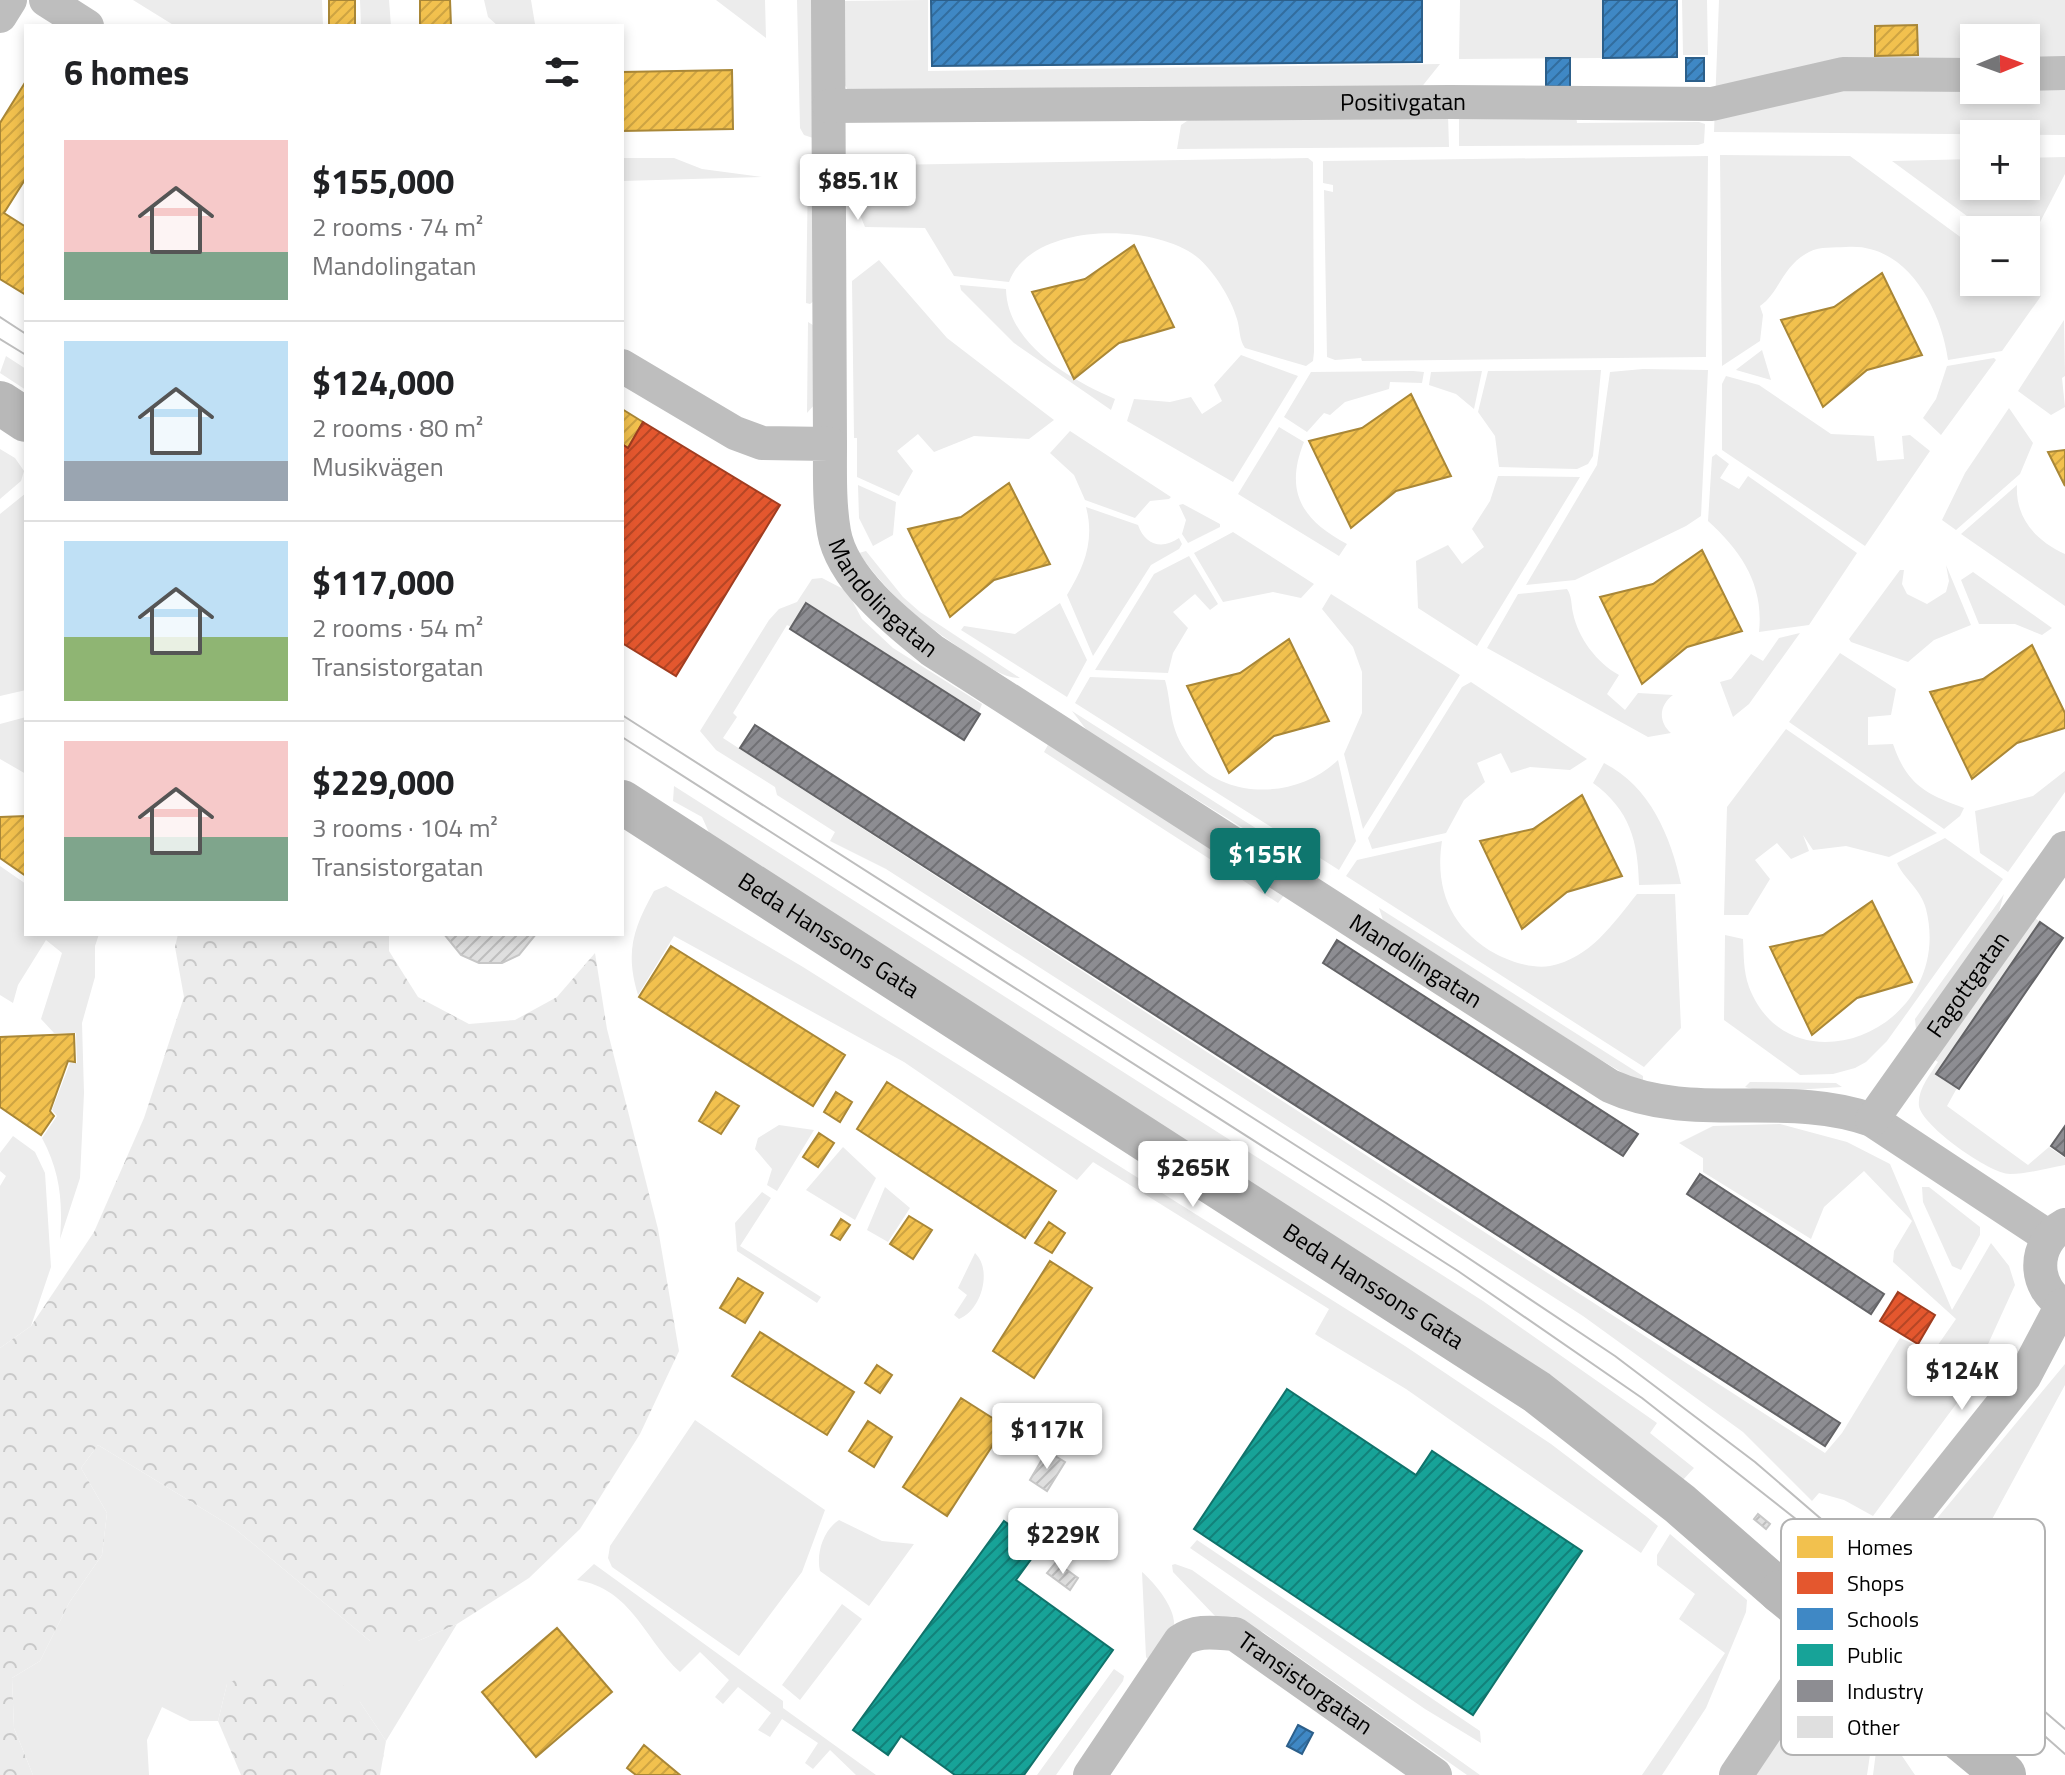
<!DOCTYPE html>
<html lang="en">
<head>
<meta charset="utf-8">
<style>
  body { margin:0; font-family:"Titillium Web",sans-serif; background:#f2f2f2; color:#202124; height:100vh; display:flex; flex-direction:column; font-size:30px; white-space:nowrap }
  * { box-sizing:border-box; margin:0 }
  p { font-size:26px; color:#757577 }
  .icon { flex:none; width:44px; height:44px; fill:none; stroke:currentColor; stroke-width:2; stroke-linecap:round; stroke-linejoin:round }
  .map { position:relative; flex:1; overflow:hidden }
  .drawer { position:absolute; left:24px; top:24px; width:600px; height:912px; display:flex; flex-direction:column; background:#fff; border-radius:0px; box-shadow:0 4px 12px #0003 }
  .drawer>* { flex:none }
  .needle { width:52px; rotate:89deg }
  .controls { position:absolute; left:1960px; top:24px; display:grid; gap:16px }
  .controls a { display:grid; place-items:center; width:80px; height:80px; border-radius:0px; background:#fff; box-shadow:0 4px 12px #0003; font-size:40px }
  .price { position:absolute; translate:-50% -68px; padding:0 18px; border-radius:8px; background:#fff; color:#222; font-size:26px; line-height:52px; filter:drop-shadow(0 2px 4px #0008) }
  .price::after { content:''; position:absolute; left:50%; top:48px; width:24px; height:18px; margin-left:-12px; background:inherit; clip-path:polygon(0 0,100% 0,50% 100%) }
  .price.active { background:#0f766e; color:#fff }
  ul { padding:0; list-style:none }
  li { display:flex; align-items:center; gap:24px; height:200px; padding:0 40px }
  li+li { border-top:2px solid #e0e0e0 }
  li span { display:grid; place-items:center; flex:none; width:224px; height:160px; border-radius:0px; color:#555 }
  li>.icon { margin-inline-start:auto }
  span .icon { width:96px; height:96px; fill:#fffc; stroke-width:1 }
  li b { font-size:34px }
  h2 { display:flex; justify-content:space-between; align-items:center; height:96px; padding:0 40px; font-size:34px }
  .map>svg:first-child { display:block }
  .green { fill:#ececec; fill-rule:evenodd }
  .forest { fill:url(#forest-crowns) }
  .homes { fill:url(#homes-hatch); stroke:#a98737; stroke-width:2 }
  .shops { fill:url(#shops-hatch); stroke:#a03d20; stroke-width:2 }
  .schools { fill:url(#schools-hatch); stroke:#2c5f8a; stroke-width:2 }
  .public { fill:url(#public-hatch); stroke:#10726a; stroke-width:2 }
  .industry { fill:url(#industry-hatch); stroke:#636366; stroke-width:2 }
  .building { fill:url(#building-hatch); stroke:#c7c7c7; stroke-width:2 }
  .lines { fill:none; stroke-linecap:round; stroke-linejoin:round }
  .street { stroke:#bebebe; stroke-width:34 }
  .secondary { stroke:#b8b8b8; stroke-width:44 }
  .tram { stroke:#bebebe; stroke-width:2 }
  .secondary-bridge { stroke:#b8b8b8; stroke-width:44 }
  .labels { text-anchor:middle; stroke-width:8; stroke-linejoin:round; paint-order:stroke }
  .street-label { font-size:24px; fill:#000; stroke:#fff }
  .key { fill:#fff; stroke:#b2b2b2; stroke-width:2 }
  .key-label { font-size:22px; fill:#000 }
</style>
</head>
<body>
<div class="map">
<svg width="2065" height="1775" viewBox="0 0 2065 1775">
  <defs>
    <pattern id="forest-crowns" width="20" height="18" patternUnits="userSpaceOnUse" patternTransform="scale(2)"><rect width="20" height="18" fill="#ececec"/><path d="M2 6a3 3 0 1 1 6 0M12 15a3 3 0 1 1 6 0" fill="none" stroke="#c9c9c9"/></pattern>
    <pattern id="homes-hatch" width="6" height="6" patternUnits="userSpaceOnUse" patternTransform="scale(2)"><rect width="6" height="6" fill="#f2c14e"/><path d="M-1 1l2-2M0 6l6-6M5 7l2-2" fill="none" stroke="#cea442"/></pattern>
    <pattern id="shops-hatch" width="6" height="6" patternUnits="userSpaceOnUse" patternTransform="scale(2)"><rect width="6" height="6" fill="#e4572e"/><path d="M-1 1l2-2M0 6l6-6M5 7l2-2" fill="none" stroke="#b64625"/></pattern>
    <pattern id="schools-hatch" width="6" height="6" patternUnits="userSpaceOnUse" patternTransform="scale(2)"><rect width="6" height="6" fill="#3f88c5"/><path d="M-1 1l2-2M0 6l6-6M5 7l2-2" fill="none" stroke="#326d9e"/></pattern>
    <pattern id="public-hatch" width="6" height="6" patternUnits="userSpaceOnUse" patternTransform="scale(2)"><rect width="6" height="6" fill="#17a398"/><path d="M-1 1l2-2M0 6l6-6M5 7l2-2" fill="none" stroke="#12827a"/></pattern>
    <pattern id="industry-hatch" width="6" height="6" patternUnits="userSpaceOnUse" patternTransform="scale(2)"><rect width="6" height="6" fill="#8d8d92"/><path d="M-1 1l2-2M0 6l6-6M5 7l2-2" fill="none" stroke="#717175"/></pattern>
    <pattern id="building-hatch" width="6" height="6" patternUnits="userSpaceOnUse" patternTransform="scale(2)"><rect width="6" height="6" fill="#dfdfdf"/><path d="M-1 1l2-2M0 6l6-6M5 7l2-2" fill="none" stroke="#bebebe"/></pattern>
  </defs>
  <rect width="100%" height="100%" fill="#fff"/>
  <path class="green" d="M133,0h189l1,26h-148z
    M360,0h29l2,26h-30z
    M484,0h47l4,24 3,2h-40l-10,-9z
    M716,0h49l1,38z
    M797,0h19l-3,138 -9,-3 -4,-7z
    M928,0v71l512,-7 -24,30 -563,4 -12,-19 -3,-78z
    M1460,0h143v58l-144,1z
    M1682,0h25l1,55h-25z
    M1719,0h346v135l-351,-3zM1974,38h52v52h-52z
    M1459,112l117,3 1,8 122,-1 6,2 -1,19 -6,2 -239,1z
    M1448,115l1,32 -272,2 4,-24 9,-6z
    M1720,155l130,1 124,91v35h48l19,14 -39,55 -54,9c-7,-52 -42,-118 -102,-113 -13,1 -25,-1 -37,5 -27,14 -29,40 -49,54l3,9 -3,26 -38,25z
    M1708,156l-2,201 -344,4 -1,-3 -26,2 -8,-3 -3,-167 9,2v-7l-10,-2v-22z
    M2065,157v17l-39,75v-19h-40l-94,-69 82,-2v27h52v-28z
    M622,158h52l28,11 60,8 -140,4z
    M1308,158l5,4 1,190 -1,9 -7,5 -61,-18c-6,-8 -5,-20 -8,-29 -6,-21 -24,-49 -40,-62 -44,-35 -166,-35 -188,25l-55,-6 -29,-48 -60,-1 -7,-17 2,-33 10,-8 16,-4z
    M808,172h7l-1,129 -4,3 -4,-1z
    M879,260l68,78 107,82 -25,19 -55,-3 -40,16 -16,-18 -21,17 16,20 -14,25 -42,-19v-39h-3l-2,-157z
    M960,285l46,4c1,55 65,91 109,110l-4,11 -97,-67 -53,-53z
    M2064,320l1,56 -3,2 3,29 -14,8 -33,-24z
    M808,322l5,3 2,79 -8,9z
    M1762,350l9,30 -35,-10 1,-1z
    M1241,355l57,21 -65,106 -106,-61 7,-22 36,3 21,-5 11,17 20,-13 -8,-16z
    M6,356l20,13v21l-26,-17z
    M1994,358l2,2 -55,75 -18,-17 13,-19 11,-33z
    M1643,369l65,1 -7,146 -15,10 -111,54 -49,5 71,-120 13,-93z
    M1601,370l-8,86 -5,8 -11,5 -78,-2 -4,-31 -17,-24 10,-41z
    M1482,371l-8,38 -18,-15 -27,-9 2,-13z
    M1311,372l102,-1 11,1 -2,11 -32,-1 -1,7 -44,13 -15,13 -6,-2 -17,19 -23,-15z
    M1726,376l33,9 72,49 43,2 3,25 27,-2 -2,-23 8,-1 20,16 -65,95 -143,-96v-66z
    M2009,408l24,35 -13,31 -64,56 -14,-10 23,-47z
    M1279,427l25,15c-20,50 -2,78 43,102l-8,12 -101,-62z
    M1070,431l101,66 -2,2 -19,2 -15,17 -50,-18 -11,-25 -24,-22z
    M0,449l15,9 9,13 -3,10 -21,18z
    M1716,454l13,10 -9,14 19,11 9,-13 109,77 -48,72 -50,7c5,-47 -17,-80 -51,-111l4,-64z
    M1498,476l82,1 -103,169 -59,-38 -2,-47 32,-16 14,19 22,-17 -12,-18 18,-28z
    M858,485l38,17 -3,33 -20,11 -14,-28z
    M2017,485c-2,33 19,56 48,69v52l-104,-72z
    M26,493v197l-26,6v-182z
    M1183,504l37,20v3l-32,16 -6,-9 4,-14 -7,-15z
    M1086,507l52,18c7,20 24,25 41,13l3,6 -3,5 -28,16 -58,91 -26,-61c17,-28 28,-54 19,-88z
    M1233,532l81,52 -13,14 -28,-6 -50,10 -29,-49z
    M866,551l37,46 17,15 100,66c-17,0 -30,-11 -45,-20 -46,-30 -84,-59 -116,-105z
    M1189,556l29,48 -8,6 -15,-16 -22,18 15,16 -15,25 -5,20 -73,-3 59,-96z
    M1946,565l25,60 -37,15 -26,22 -57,-20 -2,-3 51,-69h4l-2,14 5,10 20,10 19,-12 3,-11z
    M1973,572l79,56 -10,7 -27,-11h-36l-18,-44z
    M822,578l25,13 15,28 31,29 89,56 -4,10 -172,-111 -15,24 -4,-2 -54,88 4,4 -14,21 1102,715 17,-20 58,-95 33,14 23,-33 -63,-57 1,-11 18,-30 -48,-50 -40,36 -13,32 -108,-67v-14l-24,-15 34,-17 67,-2 67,18 43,22 62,146 39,-67 18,23 6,19 -47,103 -95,128 -29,-16 -25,-7 -7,8 -69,-69 -160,-116 -697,-447 -56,-28 5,-9 -58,-37 -2,-8 -59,-37 -16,-19 69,-111 10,-11 18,-7 15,-23z
    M1567,589c5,7 4,15 6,24 5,25 24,50 46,62l-12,19 18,16 13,-17 35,2c-14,10 -15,27 -2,38l-23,4 -161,-89 31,-54z
    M1331,594l129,81 -97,154 -19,-75 18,-41v-41l-9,-25 -31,-38z
    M1060,603l27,57 -20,37 -106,-67 3,-4 51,8z
    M1800,633l-51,71 -16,13 -13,-35 11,-3 20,-25 12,7 16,-23z
    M1840,653l56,36 -5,26 -23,2v28l25,-1c14,41 33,50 71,64l-4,8 -16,13 -155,-107z
    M1090,677l75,3c7,24 3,44 20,70 33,51 111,51 153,10l18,81 -17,29 -264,-167z
    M1471,682l116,77 -17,11 -40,-3 -19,6 -10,-20 -24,10 8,19 -21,18 -18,33 -74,16 -4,-11 94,-151z
    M1072,711l226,144 16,17 -225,-139z
    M26,717v57l-26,-15v-35z
    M1786,729l151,104 -48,24 -43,-11 -33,4 -10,-15 6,16 -18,8 -14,-16 -22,17 15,19 -22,36h-24l3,-108z
    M1049,743l236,151 -7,9 -234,-151z
    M1604,763c46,23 67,74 77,121l-42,1c-1,-44 -9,-75 -46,-102z
    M2065,771v21l-57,80 -28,-19 -5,-42 58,-15z
    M674,786l809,515 174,122 -7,10 44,35 -13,14 -970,-645 -9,-20 -29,-16z
    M1945,838l58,41 -116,162 -21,21 -11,6 -22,6 -33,1 -76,-55 1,-85 18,4c1,16 0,31 6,48 42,109 207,42 177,-78 -5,-20 -22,-30 -29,-46z
    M1442,841c-8,50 11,89 54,113 15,8 37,15 54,12 40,-8 62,-41 87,-72h38l6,134 -37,39 -298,-191 11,-16z
    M0,866l26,18v50h73l-4,12v31l-13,46 2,70 -4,85 -20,61c3,-38 0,-67 -18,-101l15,-22 -5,-6 18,-47h7l-1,-30h-22l-13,-14 21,-66 -16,-13 -28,45 -5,18 -13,-8z
    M666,886l137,81 602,379 146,98 96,73 11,9 -17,27 -235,-164 -88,-53 -3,-2 14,-25 -236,-147 -16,18 -173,-118 -230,-126 -36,59c-13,-43 -5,-66 16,-104z
    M2004,894l-6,21 -82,115 -1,-11z
    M1379,908l264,168v4l-15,-4 -32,-19 -213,-137z
    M2033,916l7,6 -103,151 20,15 -10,18 81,59 21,-18 16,11v7c-17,3 -37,9 -55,9 -20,0 -88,-48 -91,-68 -2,-16 11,-31 19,-44l-6,-4z
    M1750,1082l86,1 6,4 -78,5 -19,-5z
    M779,1125l35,5 -37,61 -10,-6 5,-16 -17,-20 3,-11z
    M13,1136l22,16 10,21 6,94 -20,59 -31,22v-162l6,-10 -6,-5v-18z
    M843,1147l33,31 -21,42 -49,-30z
    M885,1187l25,21 -22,34 -21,-12z
    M1922,1187h7l51,40v8l-19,35 -9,-4 -29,-64z
    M762,1192l9,6 -31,48 81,51 -4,6 -80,-52 -2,-28z
    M975,1253c18,17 6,58 -16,66l-5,-4 13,-20 -9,-7z
    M2065,1364v21l-106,195 -18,8c-10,-10 -19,-46 -12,-60z
    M695,1420l130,90 -23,62 -63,84 -127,-89 -4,-9 2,-12z
    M98,1445l136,83 136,113h48l39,-17 -71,117 -26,-39 -133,-18 -9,37h-28l-28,-14 -15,33 2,35h-116l-19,-47 -2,-50 28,-17 29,-58 33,-48 5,-42 -26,-45z
    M839,1520l43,21 32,3 -45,62 -49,-35c-4,-17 3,-41 19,-51z
    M1670,1534l77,66 -1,12 -40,96 -44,67h-20l83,-122 -46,-34 16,-25 -38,-29v-10z
    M1197,1540l283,191 1,12 -56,-34 -235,-161z
    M594,1564l189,137v7l93,67h-20l-26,-25 -17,19 -8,-6 13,-20 -36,-24 -12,18 -12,-7 13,-17 -33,-26 -15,17 -8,-7 14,-17 -29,-28 -20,20c-36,-33 -48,-83 -103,-92z
    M1175,1564l17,6 288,205h-13l-204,-143 -48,-16 -42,-44 -1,-7z
    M1142,1572c12,10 38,40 31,59 -5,10 -17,21 -24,30l-3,-4z
    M842,1604l20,15 -62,81 -18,-15z
    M1114,1669l10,7 -1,5 -67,94h-19z
    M1825,1672l50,49 -8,54h-112z
    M1885,1731l30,44h-42l4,-31z"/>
  <path class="forest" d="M178,934h211v17l29,46 51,27 46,-4 42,-23 38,-44 12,76 51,200 21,122 -39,83 -60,95 -51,49 -72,46 -39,17h-48l-136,-113 -136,-83 -17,23 26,45 -5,42 -33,48 -29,58 -28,17 2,50 19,47h-33v-427l31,-22 63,-94 50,-114 40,-121 -9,-50z
    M259,1668h66l35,34 26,39 -6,34h-139l-23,-54 9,-37z"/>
  <path class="homes" d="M329,0h26v26h-26z
    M420,0h30l1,26h-31z
    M1917,25l1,30 -43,1v-30z
    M732,70l1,59 -111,2v-59z
    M26,81v97l-22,35 22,14v68l-26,-16v-156z
    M1134,245l40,82 -55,16 -45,36 -42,-87 53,-13z
    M1882,273l40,82 -55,15 -44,37 -42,-87 53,-13z
    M1411,394l40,82 -55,15 -45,37 -42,-87 53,-13z
    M622,409l21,13 -15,26 -6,-4z
    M2065,450v36l-17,-34z
    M1009,483l41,81 -56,16 -44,37 -42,-88 53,-12z
    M1702,550l40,81 -55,16 -45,37 -42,-87 53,-13z
    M1289,639l40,82 -55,15 -45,37 -42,-87 53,-13z
    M2032,645l33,68v15l-48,15 -45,36 -42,-87 53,-13z
    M1582,795l40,81 -55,16 -45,37 -42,-88 53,-12z
    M26,816v60l-26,-18v-41z
    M1872,901l40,81 -55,16 -45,37 -42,-88 53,-12z
    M671,946l174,109 -32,51 -174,-109z
    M74,1034l1,28 -7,-1 -18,50 4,5 -13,19 -41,-28v-70z
    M887,1082l169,109 -31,47 -168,-109z
    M716,1092l23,14 -18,28 -22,-13z
    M836,1092l16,10 -12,20 -16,-10z
    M819,1133l15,10 -16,24 -15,-10z
    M909,1216l23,14 -19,29 -23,-15z
    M841,1219l9,6 -10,15 -9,-5z
    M1049,1222l16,11 -13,20 -17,-10z
    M1050,1261l42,27 -58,90 -41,-27z
    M738,1278l25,15 -18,30 -25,-15z
    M760,1332l94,60 -27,43 -95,-59z
    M877,1365l15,10 -12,18 -15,-10z
    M961,1398l44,28 -58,90 -44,-29z
    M868,1421l24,16 -18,30 -25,-16z
    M557,1628l55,64 -76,65 -54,-65z
    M644,1745l36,30h-44l-9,-7z"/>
  <path class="shops" d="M643,422l137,83 -104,171 -54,-33v-199l6,4z
    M1898,1292l37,23 -17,29 -38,-23z"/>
  <path class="schools" d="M931,0h491v62l-490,4z
    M1603,0h74v57l-74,1z
    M1546,58h24v29l-24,-1z
    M1686,58h18v23h-18z
    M1298,1725l15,8 -11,21 -15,-8z"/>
  <path class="public" d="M1287,1389l129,86 16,-24 150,100 -109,164 -279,-186z
    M1004,1521l36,26 -24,33 97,70 -89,125h-69l-54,-39 -13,19 -35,-25z"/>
  <path class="industry" d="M806,603l174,111 -16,26 -174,-111z
    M755,725l1085,698 -15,23 -1085,-698z
    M2040,922l23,16 -104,151 -23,-15z
    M1337,940l301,194 -15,22 -300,-193z
    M2065,1126v30l-14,-10z
    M1700,1174l184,120 -13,20 -184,-120z"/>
  <path class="building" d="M444,934h92l-17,21 -17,8h-23l-18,-8z
    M1047,1451l18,11 -18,29 -17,-11z
    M1758,1514l12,10 -4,5 -12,-10z
    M1056,1562l22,16 -8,12 -23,-17z"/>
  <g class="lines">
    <g class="street">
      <path d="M46,0l41,26"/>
      <path d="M828,0l2,444"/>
      <path d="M0,16l10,-16"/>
      <path d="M2026,74l39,-1"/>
      <path id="s1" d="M829,106l621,-4 262,2 131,-30 131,1"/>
      <path id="s2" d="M622,366l113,67 27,10 68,1c0,29 -1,59 4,88 8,47 64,91 99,119l677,435c83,38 176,3 262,34l177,117"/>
      <path id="s3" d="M1872,1120l193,-272"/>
      <path d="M2065,1225c-33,18 -33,63 0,81"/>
      <path id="s4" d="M1090,1775l90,-134c17,-12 36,-8 55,-7l200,141"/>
      <path d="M1736,1775l158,-235 130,-163 38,-72"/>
    </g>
    <g class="secondary">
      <path d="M0,403l26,17"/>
      <path id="s5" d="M622,802l915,590 143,112 101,88"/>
      <path d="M1867,1662l137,113"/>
    </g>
    <path class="tram" d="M0,317l26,17
      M0,339l26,16
      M622,715l764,488 229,153 140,106 310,267
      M622,737l836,534 184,127 178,140 245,216"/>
    <path class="secondary-bridge" d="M1781,1592l86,70"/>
  </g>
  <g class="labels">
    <g class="street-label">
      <text dy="8" stroke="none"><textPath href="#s1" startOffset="574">Positivgatan</textPath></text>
      <text dy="8" stroke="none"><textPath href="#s2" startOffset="400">Mandolingatan</textPath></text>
      <text dy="8" stroke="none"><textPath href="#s5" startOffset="246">Beda Hanssons Gata</textPath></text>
      <text dy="8" stroke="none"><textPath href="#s2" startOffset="1048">Mandolingatan</textPath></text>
      <text dy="8" stroke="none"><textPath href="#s3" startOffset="166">Fagottgatan</textPath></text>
      <text dy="8" stroke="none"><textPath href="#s5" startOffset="894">Beda Hanssons Gata</textPath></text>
      <text dy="8" stroke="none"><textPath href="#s4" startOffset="304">Transistorgatan</textPath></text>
    </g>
  </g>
  <rect x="1781" y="1519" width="264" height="236" rx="12" class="key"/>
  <rect x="1797" y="1536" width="36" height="22" fill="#f2c14e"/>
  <rect x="1797" y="1572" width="36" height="22" fill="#e4572e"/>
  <rect x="1797" y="1608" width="36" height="22" fill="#3f88c5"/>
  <rect x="1797" y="1644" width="36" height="22" fill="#17a398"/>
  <rect x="1797" y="1680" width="36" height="22" fill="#8d8d92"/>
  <rect x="1797" y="1716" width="36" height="22" fill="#dfdfdf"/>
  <g class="key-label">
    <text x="1847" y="1555">Homes</text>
    <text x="1847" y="1591">Shops</text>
    <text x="1847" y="1627">Schools</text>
    <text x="1847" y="1663">Public</text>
    <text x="1847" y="1699">Industry</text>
    <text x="1847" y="1735">Other</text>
  </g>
</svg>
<div class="controls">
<a><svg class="needle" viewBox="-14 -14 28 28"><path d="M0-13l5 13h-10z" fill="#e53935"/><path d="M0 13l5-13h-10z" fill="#757577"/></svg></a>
<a>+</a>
<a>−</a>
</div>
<b class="price" style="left:858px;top:222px">$85.1K</b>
<b class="price active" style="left:1265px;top:896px">$155K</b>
<b class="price" style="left:1193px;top:1209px">$265K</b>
<b class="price" style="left:1962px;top:1412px">$124K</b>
<b class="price" style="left:1047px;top:1471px">$117K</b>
<b class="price" style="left:1063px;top:1576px">$229K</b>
<section class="drawer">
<h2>6 homes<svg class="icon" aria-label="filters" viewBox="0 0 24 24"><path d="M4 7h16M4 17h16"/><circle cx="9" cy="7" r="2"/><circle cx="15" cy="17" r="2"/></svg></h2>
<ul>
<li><span style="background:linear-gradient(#f6c9c9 70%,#7fa58c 0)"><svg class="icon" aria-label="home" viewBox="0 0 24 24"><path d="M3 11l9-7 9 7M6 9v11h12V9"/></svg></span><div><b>$155,000</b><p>2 rooms · 74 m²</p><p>Mandolingatan</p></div></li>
<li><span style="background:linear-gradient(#bfe0f5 75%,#9aa5b1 0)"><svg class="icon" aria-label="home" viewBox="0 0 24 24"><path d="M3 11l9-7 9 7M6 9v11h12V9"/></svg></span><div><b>$124,000</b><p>2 rooms · 80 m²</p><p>Musikvägen</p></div></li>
<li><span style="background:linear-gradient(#bfe0f5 60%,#8fb573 0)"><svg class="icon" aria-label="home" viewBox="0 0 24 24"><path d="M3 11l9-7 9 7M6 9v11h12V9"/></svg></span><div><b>$117,000</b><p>2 rooms · 54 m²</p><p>Transistorgatan</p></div></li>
<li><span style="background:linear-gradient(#f6c9c9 60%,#7fa58c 0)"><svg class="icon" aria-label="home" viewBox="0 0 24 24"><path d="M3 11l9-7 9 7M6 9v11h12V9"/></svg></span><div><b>$229,000</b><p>3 rooms · 104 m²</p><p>Transistorgatan</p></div></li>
</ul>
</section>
</div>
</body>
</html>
